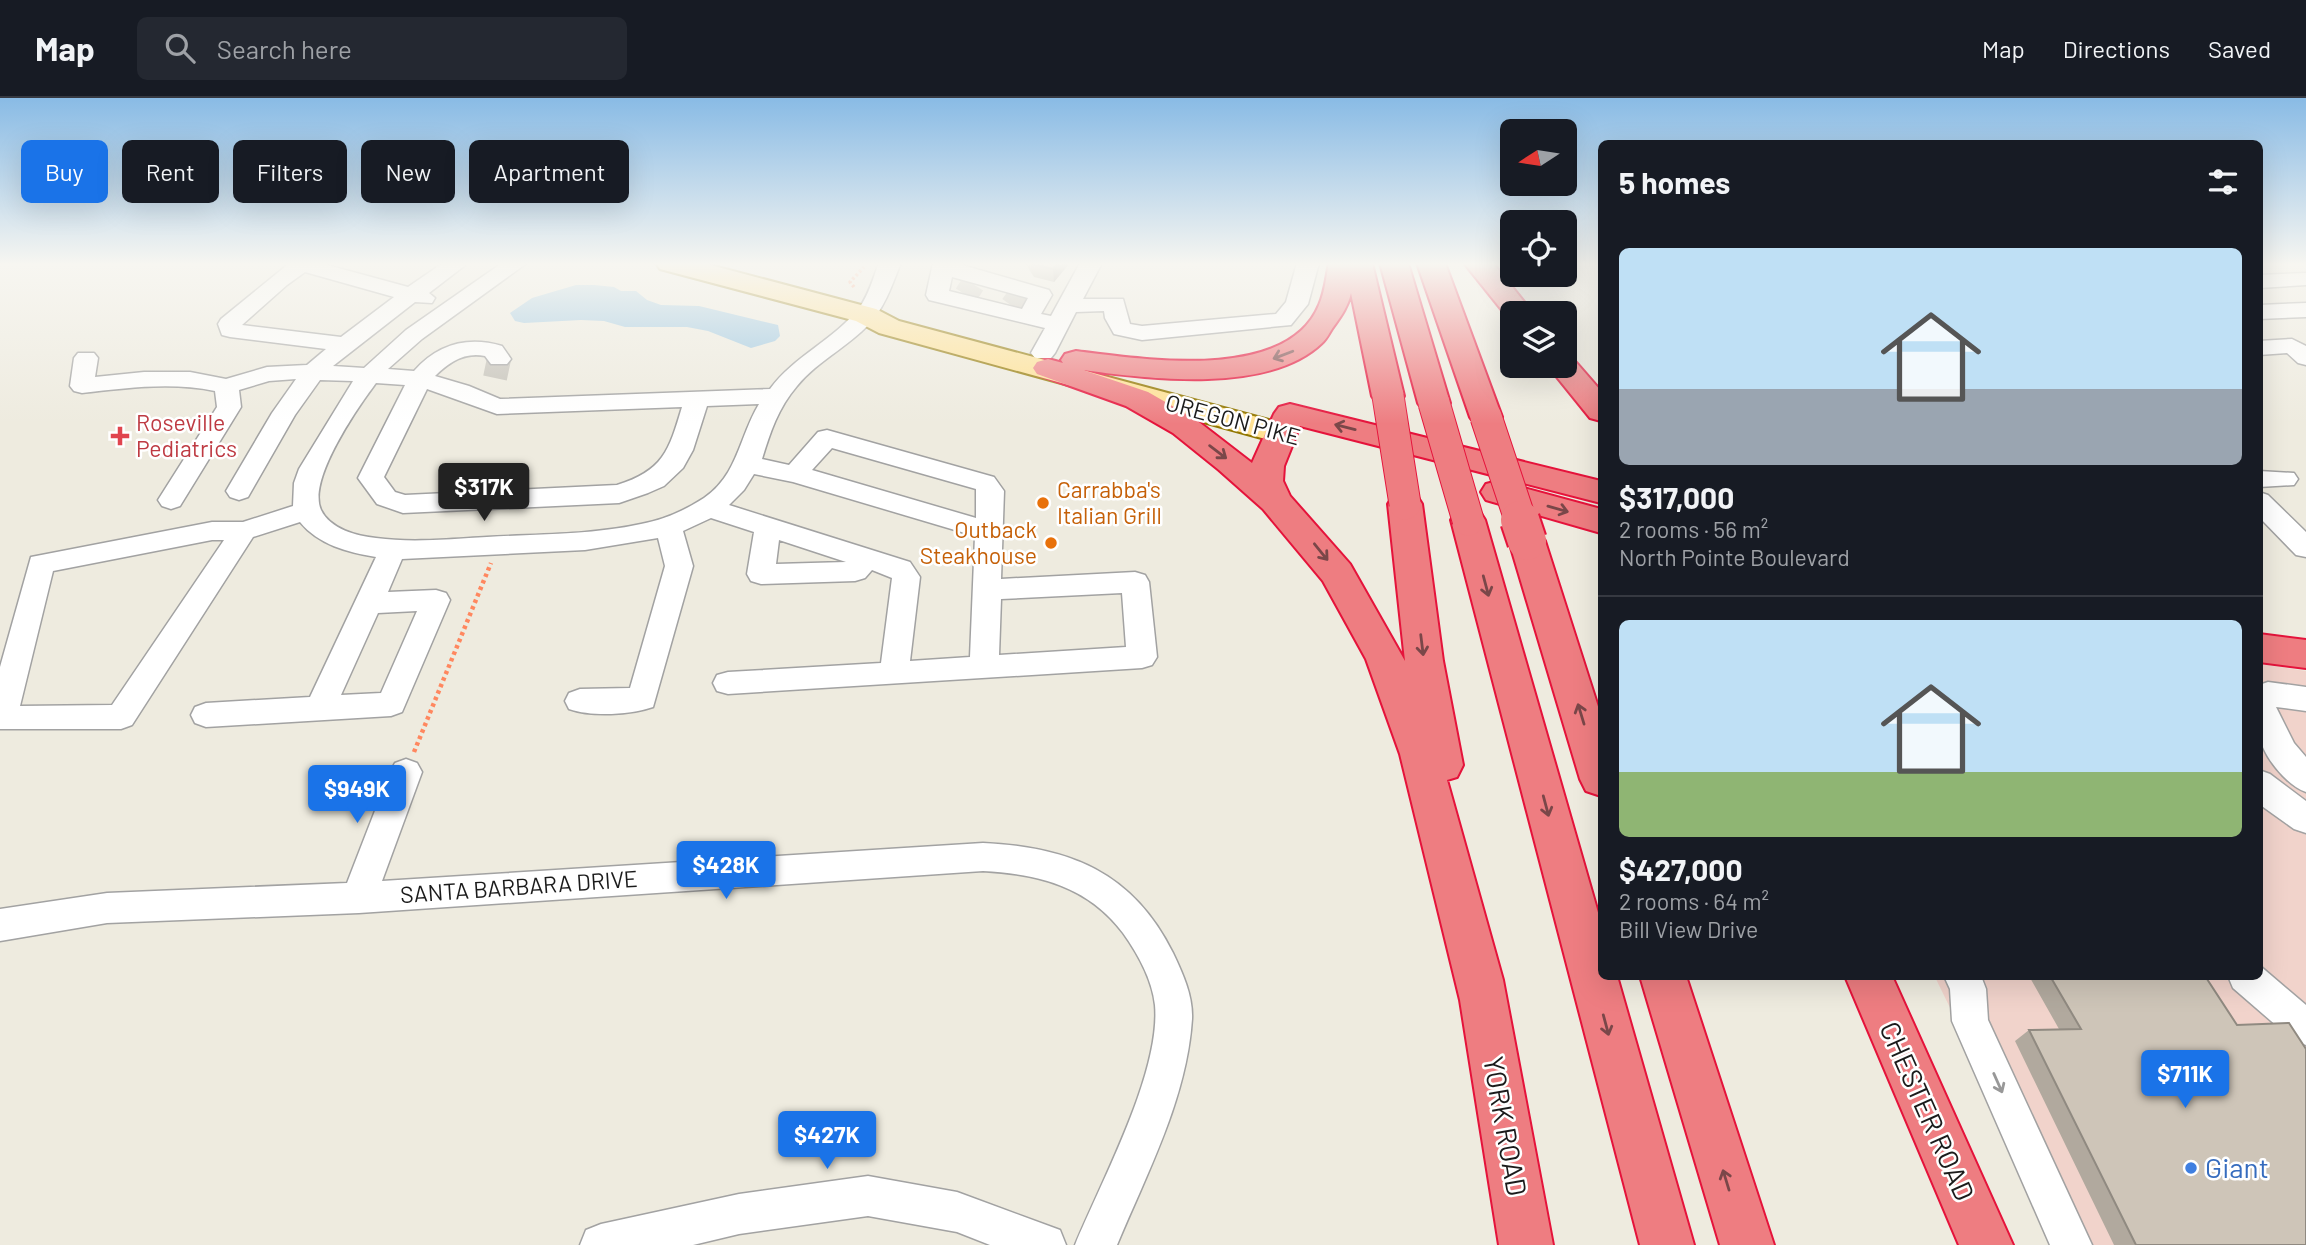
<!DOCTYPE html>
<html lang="en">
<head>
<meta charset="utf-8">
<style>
  body { margin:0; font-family:Barlow,sans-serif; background:#242831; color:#f1f3f6; height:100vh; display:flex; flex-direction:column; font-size:26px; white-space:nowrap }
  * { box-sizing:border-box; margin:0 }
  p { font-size:23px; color:#9ea1a6 }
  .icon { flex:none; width:38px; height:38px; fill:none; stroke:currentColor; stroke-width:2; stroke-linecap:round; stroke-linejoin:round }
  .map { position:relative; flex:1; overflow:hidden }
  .side { position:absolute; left:1598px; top:42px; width:665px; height:840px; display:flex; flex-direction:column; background:#171b24; border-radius:10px; box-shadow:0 7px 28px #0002 }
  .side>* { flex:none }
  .top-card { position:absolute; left:21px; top:42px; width:665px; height:63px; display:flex; gap:14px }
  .needle { width:46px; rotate:258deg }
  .buttons { position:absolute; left:1500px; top:21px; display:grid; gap:14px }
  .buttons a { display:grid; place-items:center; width:77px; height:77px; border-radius:10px; background:#171b24; box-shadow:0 7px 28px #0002; font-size:35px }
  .price { position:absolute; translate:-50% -60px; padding:0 16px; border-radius:7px; background:#1a73e8; color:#fff; font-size:23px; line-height:46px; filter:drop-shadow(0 2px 4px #0008) }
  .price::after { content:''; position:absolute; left:50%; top:42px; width:21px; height:16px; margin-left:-10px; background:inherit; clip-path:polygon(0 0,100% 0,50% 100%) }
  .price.on { background:#222; color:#fff }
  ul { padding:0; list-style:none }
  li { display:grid; align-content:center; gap:14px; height:371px; padding:0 21px }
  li+li { border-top:2px solid #363941 }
  li span { display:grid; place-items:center; height:217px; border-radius:10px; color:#555 }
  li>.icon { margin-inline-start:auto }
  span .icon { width:126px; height:126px; fill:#fffc; stroke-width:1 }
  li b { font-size:30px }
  h2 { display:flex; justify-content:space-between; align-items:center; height:84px; padding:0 21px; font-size:30px }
  .tag { padding:0 24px; border-radius:10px; background:#171b24; box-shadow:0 7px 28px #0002; font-size:24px; line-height:63px }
  .tag.on { background:#1a73e8; color:#fff }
  header { display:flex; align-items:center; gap:42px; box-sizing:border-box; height:98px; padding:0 35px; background:#171b24; border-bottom:2px solid #363941 }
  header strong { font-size:33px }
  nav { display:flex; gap:38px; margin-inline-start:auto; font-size:24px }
  .search { width:490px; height:63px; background:#242831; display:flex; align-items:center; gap:18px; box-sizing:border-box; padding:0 24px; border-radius:10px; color:#9ea1a6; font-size:26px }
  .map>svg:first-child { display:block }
  .commercial { fill:#f1d3cb }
  .water { fill:#9ac6e1 }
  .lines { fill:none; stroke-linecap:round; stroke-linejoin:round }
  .minor-tunnel { stroke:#c4c1b8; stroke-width:24; stroke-dasharray:24 12; stroke-linecap:butt }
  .minor-casing { stroke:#a2a2a2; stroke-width:3 }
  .major-casing { stroke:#927700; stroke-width:4 }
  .highway-casing { stroke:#e5133b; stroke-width:4 }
  .path-far1 { stroke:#ff875f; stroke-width:3.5; stroke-dasharray:2.5 2.5; stroke-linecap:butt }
  .path { stroke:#ff875f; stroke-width:4.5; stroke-dasharray:3.5 3.5; stroke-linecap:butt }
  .minor { fill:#fff; fill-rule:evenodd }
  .major { fill:#ffe193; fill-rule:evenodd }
  .highway { fill:#ee7d81; fill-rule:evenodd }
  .highway-bridge-far1-casing { stroke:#e5133b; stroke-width:33; stroke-linecap:butt }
  .highway-bridge-casing { stroke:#e5133b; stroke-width:42; stroke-linecap:butt }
  .highway-bridge-far1 { stroke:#ee7d81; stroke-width:31 }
  .highway-bridge { stroke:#ee7d81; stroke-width:38 }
  .wall { fill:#b1a99e }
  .shaded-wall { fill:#908a81 }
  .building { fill:#cec5b8; stroke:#908a81; stroke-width:2 }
  .oneway { stroke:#7a4749 }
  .oneway2 { stroke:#989898 }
  .health-dot { fill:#e0444e; stroke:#fff; stroke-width:2.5 }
  .food-dot { fill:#e8710a; stroke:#fff; stroke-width:2.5 }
  .shop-dot { fill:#3f7fe0; stroke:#fff; stroke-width:2.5 }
  .labels { text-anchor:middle; stroke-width:5; stroke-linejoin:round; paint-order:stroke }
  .street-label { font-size:23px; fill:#1b1b1b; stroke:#fff }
  .health-label { font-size:23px; fill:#be3a42; stroke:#fff; text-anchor:start }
  .food-label { font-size:23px; fill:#c56008; stroke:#fff; text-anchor:start }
  .near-street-label { font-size:28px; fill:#1b1b1b; stroke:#fff }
  .near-shop-label { font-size:28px; fill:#366cbe; stroke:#fff; text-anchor:start }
</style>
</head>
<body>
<header>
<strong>Map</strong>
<div class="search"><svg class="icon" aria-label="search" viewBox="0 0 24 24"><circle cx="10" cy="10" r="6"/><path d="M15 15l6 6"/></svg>Search here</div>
<nav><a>Map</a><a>Directions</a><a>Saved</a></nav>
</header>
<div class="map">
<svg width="2306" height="1147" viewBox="0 0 2306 1147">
  <rect width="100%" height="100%" fill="#eeebdf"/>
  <path class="commercial" d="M2259,566l47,7v574h-240l-131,-268 324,-1z"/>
  <path class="water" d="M576,187h18l20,2 7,4h15l11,9 14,5 38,1 79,19 2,11 -5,5 -24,7 -43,-17 -21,-4h-62l-21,-6 -23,-1 -57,3 -9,-2 -5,-8 22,-15z"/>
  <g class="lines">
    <path class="minor-tunnel" d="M966,197l7,-11
      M1012,208l8,-11
      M495,280l4,-19"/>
    <g class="minor-casing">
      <path id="minor" d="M284,165h36l88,24 35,-24h25l-39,30 6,5 -3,5 -17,-1 -82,64 31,2 42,-38 96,-67h25l-105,76 -34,30 26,2c24,-27 54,-35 88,-25l9,13 -4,5h-16l-6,-8c-21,-4 -35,6 -50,20l34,10 31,13 270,-10c24,-33 64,-49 89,-81 10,-13 14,-30 20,-45h22c-8,19 -14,38 -26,54 -22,28 -56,42 -78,69 -19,22 -27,47 -35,73l27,6 29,-33 9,-2 167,47 10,14 -3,88 134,-7 10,3 4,7 8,75 -5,8 -10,3 -414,26 -11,-3 -4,-8 4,-8 11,-3 153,-9 11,-85 -20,-8 -7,8 -10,3 -94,3 -10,-3 -4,-7 7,-42 -43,-14 -28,13 10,35 -40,141c-23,8 -61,10 -84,2l-4,-8 4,-8 11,-4 50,-1 35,-122 -7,-28 -73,12 -183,9 -14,33 48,-2 10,3 4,7 -48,112 -11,4 -185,11 -11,-4 -4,-8 4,-8 11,-4 104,-6 66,-140c-29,-5 -57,-12 -76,-35l-47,15 -121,188 -11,4h-121v-62l31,-110 181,-35h31l50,-16 1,-23 5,-14 54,-88 -33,-1 -25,35 -47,82 -9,3 -9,-3 -4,-6 46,-78 24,-34 -27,2 -30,9 2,17 -61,99 -9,3 -9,-3 -4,-6 59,-93 -2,-16c-44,-9 -88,-3 -133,2l-8,-2 -4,-5 4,-28 4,-5h16l4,5 -3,19 49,-5h46l36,7 41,-12 40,-2 19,-16 -96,-12 -8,-2 -4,-11 3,-5 65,-53zM305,174l89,25 -53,40 -99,-12 45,-40zM376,285l29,2 -47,93 19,26 26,9 216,-10 29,-10 16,-7 19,-18 10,-18 14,-44 52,-2c-20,33 -21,71 -55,94 -20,13 -41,22 -63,26 -50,11 -103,10 -154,13 -37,2 -75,6 -111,1 -19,-2 -46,-9 -55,-28 -14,-30 37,-103 55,-127zM427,291l70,25 185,-7c-13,44 -19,64 -65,78l-212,10 -10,-3 -11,-15zM832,350l144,41v29l-164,-48zM754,376l39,8 182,54 -5,121 -60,4 10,-84 -10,-15 -181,-57 15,-15zM212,442h12l-112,165 -92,1 33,-135zM779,442l67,22 -70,2zM1122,495l4,54 -127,8 2,-56zM417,513l-36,82 -40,2 37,-82z
        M933,165h22l94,27 3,5 -11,19 10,2 29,-53h22l-19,36h40l7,25 12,2 134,-12 10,-12 11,-39h22l-11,41 -17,21 -149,15 -28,-6 -9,-16 -1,-7 -28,1 -21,41 -4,5h-16l-4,-5 14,-25 -116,-28 -3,-5zM952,179l76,21 -6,11 -73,-18z
        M2306,175v12l-47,3v-13z
        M2306,205v14l-47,2v-14z
        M2292,241l14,7v19l-8,-2 -11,-10 -28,2v-14z
        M2259,373l35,2 4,6 -4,6 -35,2z
        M2259,394l9,3 38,37v25l-10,-2 -37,-38z
        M2268,584l38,5v24l-30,-4 18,36 12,14v35c-20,-7 -43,-36 -47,-57 -2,-16 0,-34 0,-50z
        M406,661l11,4 5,9 -40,109 601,-38c86,4 150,29 190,110 10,21 20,43 19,66 -5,79 -45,154 -75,226h-42c26,-63 86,-173 80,-240 -3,-26 -17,-51 -32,-72 -35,-47 -85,-59 -140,-62l-624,42 -252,10 -107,18v-32l107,-16 240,-10 43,-111 5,-9z
        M2259,672l11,4 36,27v32l-12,-4 -35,-25z
        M2259,867l47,40v40l-13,-5 -60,-52 -5,-12h31z
        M1944,878h37l5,13 2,31 104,225h-42l-98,-224 -2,-32z
        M868,1078l89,16 103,38 6,15h-76l-33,-13 -89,-16 -129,18 -46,11h-113l6,-15 15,-6 138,-30z"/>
    </g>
    <g class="major-casing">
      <path id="major" d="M656,165h47l173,46 23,12 392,105 5,7 -5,7 -11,3 -11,-3 -390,-107 -23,-12 -196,-52z"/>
    </g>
    <g class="highway-casing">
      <path id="highway" d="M1329,165h43l32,133 -5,7 -11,3 -11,-3 -5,-7 -21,-103c-3,13 -9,22 -17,33 -4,5 -7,13 -12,17 -53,51 -173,36 -239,27l65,22 47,27 57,44 22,-49 5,-7 11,-3 311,77v22l-301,-77 -16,40 -1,15 7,15 60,68 55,97 -17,-157 5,-8 12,-3 12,3 5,8 21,157 20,104 -6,12 -10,3 56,200 50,265h-54l-39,-245 -60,-246 -34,-95 -43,-78 -60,-72 -44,-39 -46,-37 -47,-27 -89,-32 -4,-6 4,-6 11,-3 15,4 -2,-3 4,-6 11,-3c65,8 211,32 243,-46 6,-13 7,-28 10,-42z
        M1380,165h28l42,140 -5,7 -11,3 -11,-3 -5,-7z
        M1417,165h28l57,154 -5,7 -11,3 -11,-3 -5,-7z
        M1464,165h29l40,50h-21v7l-3,-1z
        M1564,259l10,3 27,31v30l-11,-3 -42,-52h16z
        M1498,383l103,28v24l-115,-33 -5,-8 5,-8z
        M1468,410l12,4 5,8 116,403v53h16l77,269h-54l-189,-725 5,-8z
        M1527,431l12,4 6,8 56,175v80l-15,-5 -6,-12 -71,-238 6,-8z
        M2259,536l47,6v28l-47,-6z
        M1640,878h46l88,269h-54z
        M1845,878h47l121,269h-54z"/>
    </g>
    <path class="path-far1" d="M854,189l-4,-5 14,-15"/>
    <path class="path" d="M414,654l77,-189"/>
    <use href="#minor" class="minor"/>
    <use href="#major" class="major"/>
    <use href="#highway" class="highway"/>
    <g class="highway-bridge-far1-casing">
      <path id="highway-bridge-far1" d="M1388,298l17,108
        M1434,305l34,117
        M1486,319l35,105"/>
    </g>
    <g class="highway-bridge-casing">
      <path id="highway-bridge" d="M1520,422l7,21"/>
    </g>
    <use href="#highway-bridge-far1" class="highway-bridge-far1"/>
    <use href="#highway-bridge" class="highway-bridge"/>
  </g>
  <path class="wall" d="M1025,165h44v1l-15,18 -20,-5z
    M2029,878h176l101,269h-192l-99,-204 14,-11 30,-1z"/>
  <path class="shaded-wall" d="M1058,165l11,1 -15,18 -1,-13z"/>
  <path class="building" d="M1032,165h26l-5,6 -20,-5z
    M2050,878h155l32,49 52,-2 17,26v196h-170l-107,-215 52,-1z"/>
  <defs><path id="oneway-shaft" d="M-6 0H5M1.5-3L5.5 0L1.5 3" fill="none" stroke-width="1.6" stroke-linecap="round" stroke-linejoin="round" transform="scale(1.75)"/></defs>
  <g class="oneway">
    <use href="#oneway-shaft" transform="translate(1283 257) rotate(159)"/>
    <use href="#oneway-shaft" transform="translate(1345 329) rotate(-166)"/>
    <use href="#oneway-shaft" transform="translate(1218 354) rotate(37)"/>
    <use href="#oneway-shaft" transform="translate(1558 411) rotate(16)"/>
    <use href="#oneway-shaft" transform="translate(1321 454) rotate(51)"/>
    <use href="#oneway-shaft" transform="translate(1486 488) rotate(75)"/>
    <use href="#oneway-shaft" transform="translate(1422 547) rotate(83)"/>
    <use href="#oneway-shaft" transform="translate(1581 616) rotate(-107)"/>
    <use href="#oneway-shaft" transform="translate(1546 708) rotate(75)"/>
    <use href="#oneway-shaft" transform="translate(1606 927) rotate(75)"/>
    <use href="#oneway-shaft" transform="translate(1726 1082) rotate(-107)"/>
  </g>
  <use class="oneway2" href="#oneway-shaft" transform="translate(1998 985) rotate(66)"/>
  <linearGradient id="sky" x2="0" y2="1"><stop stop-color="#89bbe5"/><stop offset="0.51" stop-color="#f7f6f1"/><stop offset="1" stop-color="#f7f6f1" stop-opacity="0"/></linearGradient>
  <rect width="2306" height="326" fill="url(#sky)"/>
  <path class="health-dot" d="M116.5 327.5h7v7h7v7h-7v7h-7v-7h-7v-7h7z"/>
  <g class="food-dot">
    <circle cx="1043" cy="405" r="7"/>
    <circle cx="1051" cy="445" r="7"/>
  </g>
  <circle class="shop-dot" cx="2191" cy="1070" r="7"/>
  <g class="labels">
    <g class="street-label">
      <text transform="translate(1233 322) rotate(15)" y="8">OREGON PIKE</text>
      <text transform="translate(519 789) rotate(-4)" y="8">SANTA BARBARA DRIVE</text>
    </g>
    <g class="health-label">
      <text x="136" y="333">Roseville<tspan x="136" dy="26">Pediatrics</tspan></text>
    </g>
    <g class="food-label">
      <text x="1057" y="400">Carrabba's<tspan x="1057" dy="26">Italian Grill</tspan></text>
      <text x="1037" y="440" text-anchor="end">Outback<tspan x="1037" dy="26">Steakhouse</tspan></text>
    </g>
    <g class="near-street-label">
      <text transform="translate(1927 1013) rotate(66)" y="10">CHESTER ROAD</text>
      <text transform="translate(1505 1028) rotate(80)" y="10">YORK ROAD</text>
    </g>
    <g class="near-shop-label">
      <text x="2205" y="1080">Giant</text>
    </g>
  </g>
</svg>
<div class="buttons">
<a><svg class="needle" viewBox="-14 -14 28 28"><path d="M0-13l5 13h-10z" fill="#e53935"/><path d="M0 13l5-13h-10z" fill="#9ea1a6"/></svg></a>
<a><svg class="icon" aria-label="locate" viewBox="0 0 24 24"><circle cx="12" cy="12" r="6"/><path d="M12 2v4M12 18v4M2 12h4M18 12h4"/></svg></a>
<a><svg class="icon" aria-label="layers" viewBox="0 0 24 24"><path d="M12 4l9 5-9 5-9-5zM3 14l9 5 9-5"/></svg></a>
</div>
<b class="price on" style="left:484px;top:425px">$317K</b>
<b class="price" style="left:357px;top:727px">$949K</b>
<b class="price" style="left:726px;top:803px">$428K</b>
<b class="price" style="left:2185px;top:1012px">$711K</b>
<b class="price" style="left:827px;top:1073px">$427K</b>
<div class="top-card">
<a class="tag on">Buy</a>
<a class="tag">Rent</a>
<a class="tag">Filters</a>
<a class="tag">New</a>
<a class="tag">Apartment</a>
</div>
<section class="side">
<h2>5 homes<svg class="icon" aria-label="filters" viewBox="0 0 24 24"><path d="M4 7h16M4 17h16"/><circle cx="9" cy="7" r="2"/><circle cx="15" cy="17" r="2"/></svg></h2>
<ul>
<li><span style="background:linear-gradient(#bfe0f5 65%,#9aa5b1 0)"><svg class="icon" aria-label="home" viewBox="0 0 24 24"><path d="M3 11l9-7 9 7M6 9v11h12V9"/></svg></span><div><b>$317,000</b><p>2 rooms · 56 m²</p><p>North Pointe Boulevard</p></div></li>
<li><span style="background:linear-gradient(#bfe0f5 70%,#8fb573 0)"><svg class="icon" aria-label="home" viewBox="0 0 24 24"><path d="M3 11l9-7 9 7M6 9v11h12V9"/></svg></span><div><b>$427,000</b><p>2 rooms · 64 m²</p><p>Bill View Drive</p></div></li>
</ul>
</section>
</div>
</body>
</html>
